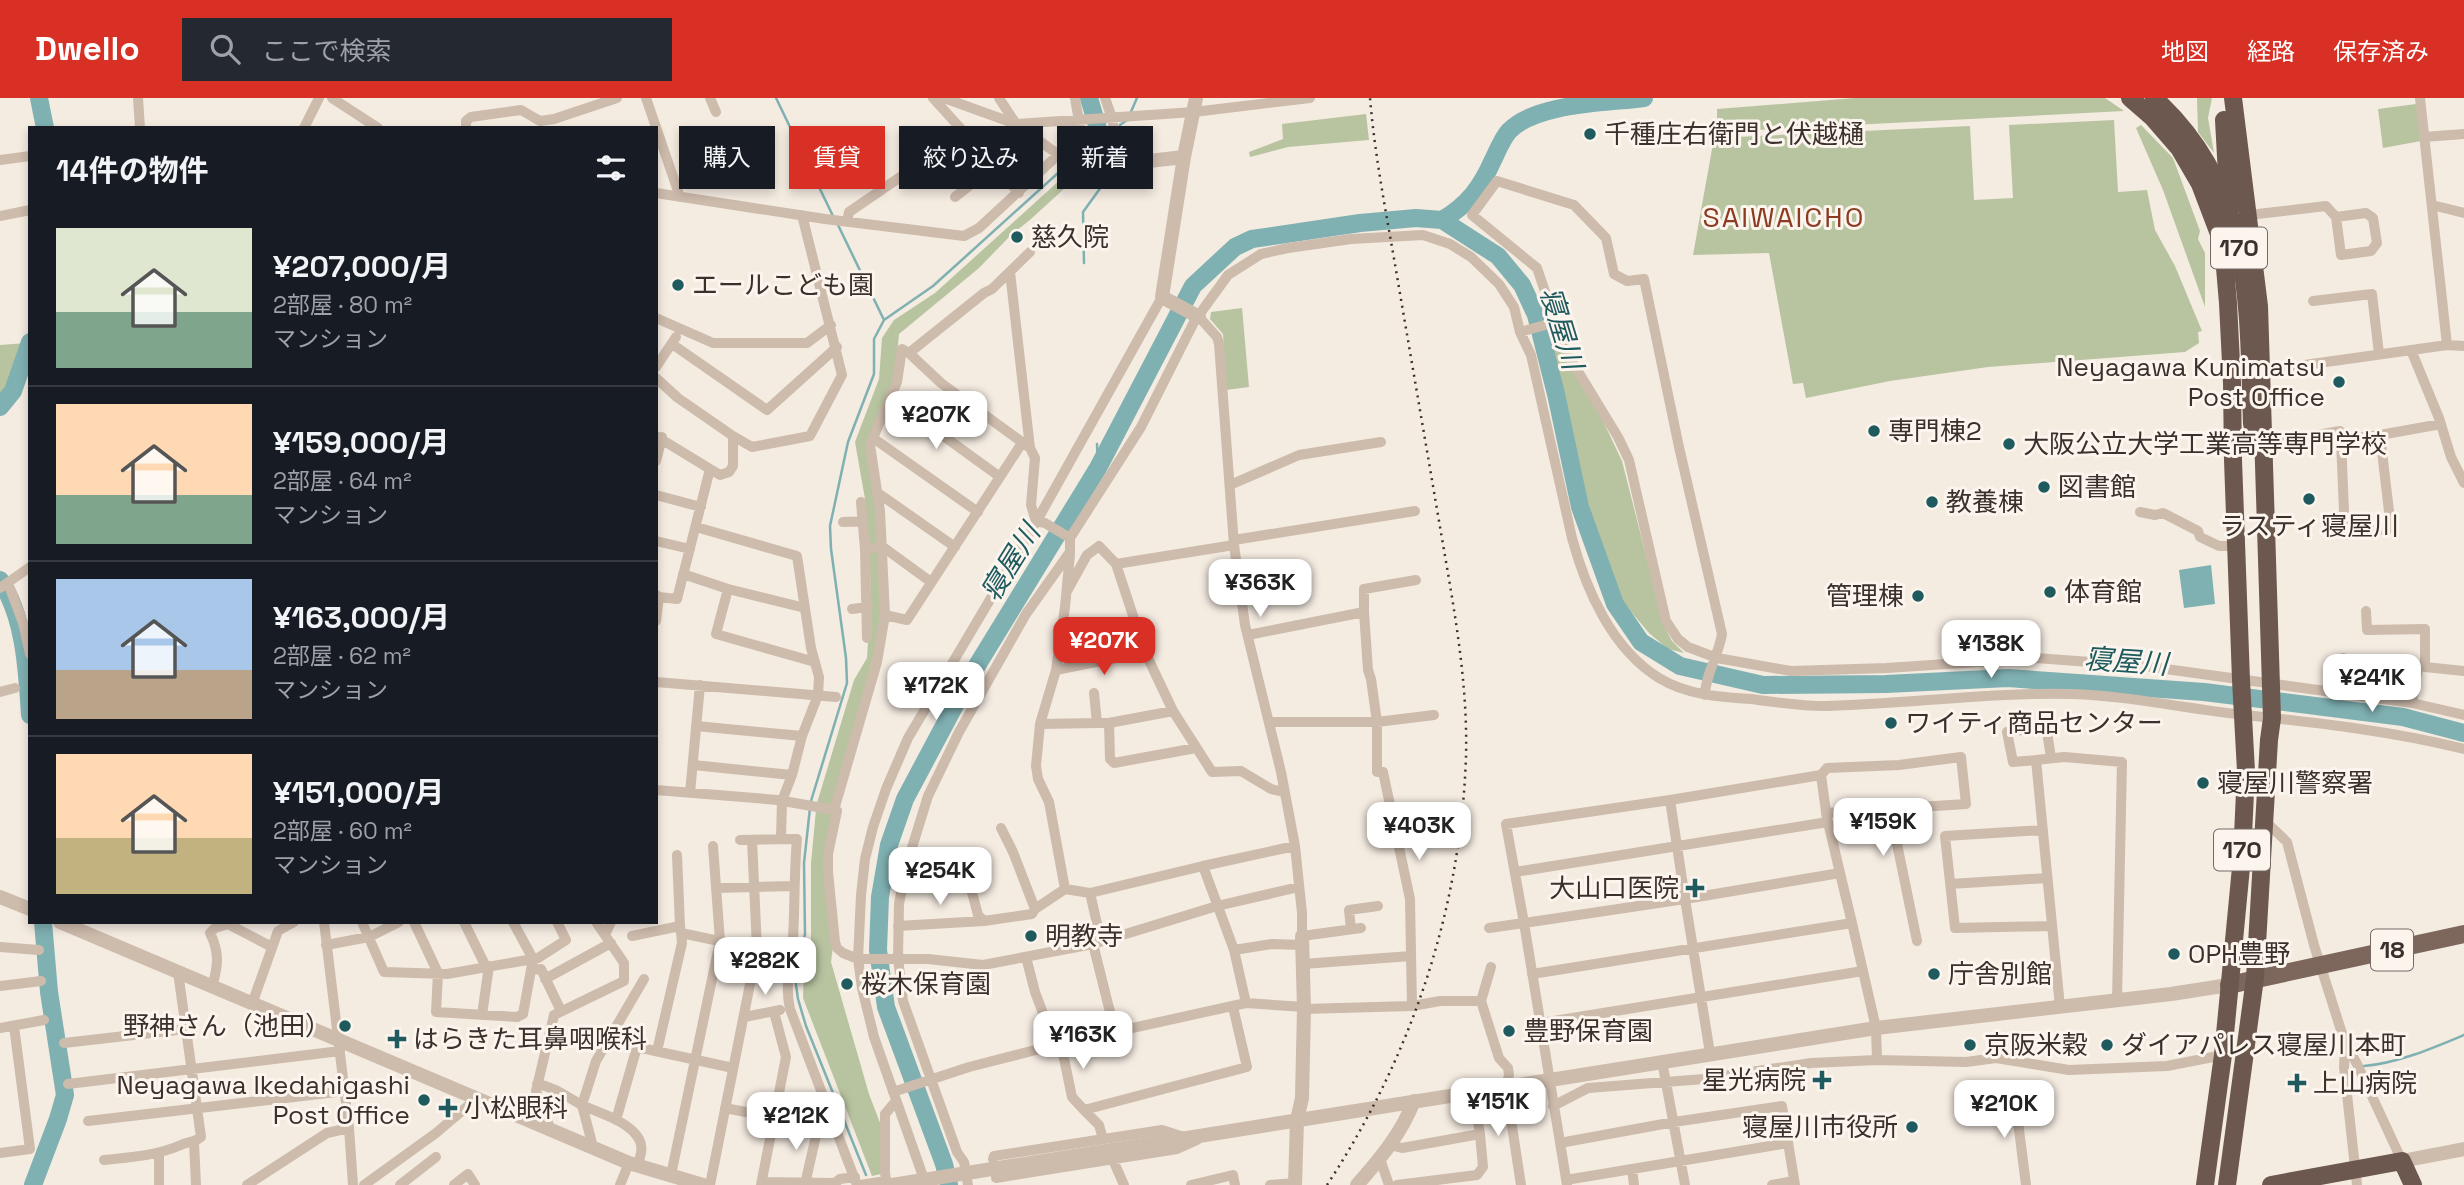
<!DOCTYPE html>
<html lang="ja">
<head>
<meta charset="utf-8">
<style>
  body { margin:0; font-family:"Space Grotesk","Noto Sans JP",sans-serif; background:#242831; color:#f1f3f6; height:100vh; display:flex; flex-direction:column; font-size:26px; white-space:nowrap }
  * { box-sizing:border-box; margin:0 }
  p { font-size:23px; color:#9ea1a6 }
  .icon { flex:none; width:38px; height:38px; fill:none; stroke:currentColor; stroke-width:2; stroke-linecap:round; stroke-linejoin:round }
  .map { position:relative; flex:1; overflow:hidden }
  .sheet { position:absolute; left:28px; top:28px; width:630px; height:798px; display:flex; flex-direction:column; background:#171b24; border-radius:0px; box-shadow:0 4px 10px #0003 }
  .sheet>* { flex:none }
  .banner { position:absolute; left:679px; top:28px; width:665px; height:63px; display:flex; gap:14px }
  .price { position:absolute; translate:-50% -60px; padding:0 16px; border-radius:14px; background:#fff; color:#222; font-size:23px; line-height:46px; filter:drop-shadow(0 2px 4px #0008) }
  .price::after { content:''; position:absolute; left:50%; top:42px; width:21px; height:16px; margin-left:-10px; background:inherit; clip-path:polygon(0 0,100% 0,50% 100%) }
  .price.selected { background:#d93025; color:#fff }
  ul { padding:0; list-style:none }
  li { display:flex; align-items:center; gap:21px; height:175px; padding:0 28px }
  li+li { border-top:2px solid #363941 }
  li span { display:grid; place-items:center; flex:none; width:196px; height:140px; border-radius:0px; color:#555 }
  li>.icon { margin-inline-start:auto }
  span .icon { width:84px; height:84px; fill:#fffc; stroke-width:1 }
  li b { font-size:30px }
  h2 { display:flex; justify-content:space-between; align-items:center; height:84px; padding:0 28px; font-size:30px }
  .tag { padding:0 24px; border-radius:0px; background:#171b24; box-shadow:0 4px 10px #0003; font-size:24px; line-height:63px }
  .tag.selected { background:#d93025; color:#fff }
  header { display:flex; align-items:center; gap:42px; box-sizing:border-box; height:98px; padding:0 35px; background:#d93025; color:#fff }
  header strong { font-size:33px }
  nav { display:flex; gap:38px; margin-inline-start:auto; font-size:24px }
  .search { width:490px; height:63px; background:#242831; display:flex; align-items:center; gap:18px; box-sizing:border-box; padding:0 24px; border-radius:0px; color:#9ea1a6; font-size:26px }
  .map>svg:first-child { display:block }
  .green { fill:#b8c4a0 }
  .water { fill:#7fb0b2 }
  .lines { fill:none; stroke-linecap:round; stroke-linejoin:round }
  .stream { stroke:#7fb0b2; stroke-width:2.5 }
  .river { stroke:#7fb0b2; stroke-width:18 }
  .minor { stroke:#cdbbac; stroke-width:10 }
  .tertiary { stroke:#cdbbac; stroke-width:14 }
  .primary { stroke:#7d675c; stroke-width:18 }
  .trunk { stroke:#6c584f; stroke-width:18 }
  .rail { stroke:#3b302b; stroke-width:2.5; stroke-dasharray:2 5; stroke-linecap:butt }
  .trunk-bridge { stroke:#6c584f; stroke-width:18 }
  .poi-dot { fill:#1f5a5e; stroke:#fbf5ee; stroke-width:2.5 }
  .labels { text-anchor:middle; stroke-width:6; stroke-linejoin:round; paint-order:stroke }
  .shield { fill:#fbf5ee; stroke:#756b66; stroke-width:2 }
  .shield-label { font-size:24px; font-weight:bold; fill:#3b302b }
  .poi-label { font-size:26px; fill:#3b302b; stroke:#fbf5ee; text-anchor:start }
  .neighbourhood-label { font-size:28px; letter-spacing:2px; fill:#8c3b22; stroke:#fbf5ee }
  .water-label { font-size:28px; font-style:italic; fill:#1f5a5e; stroke:#fbf5ee }
</style>
</head>
<body>
<header>
<strong>Dwello</strong>
<div class="search"><svg class="icon" aria-label="search" viewBox="0 0 24 24"><circle cx="10" cy="10" r="6"/><path d="M15 15l6 6"/></svg>ここで検索</div>
<nav><a>地図</a><a>経路</a><a>保存済み</a></nav>
</header>
<div class="map">
<svg width="2464" height="1087" viewBox="0 0 2464 1087">
  <rect width="100%" height="100%" fill="#f4ebe1"/>
  <path class="green" d="M1855,0h250l19,13 -407,21v-23z
    M2197,0h15l-4,20 6,35 -16,-21z
    M2416,6l5,37 -38,7 -5,-39z
    M1366,16l3,26 -81,7 -38,10 -1,-5 34,-13 -1,-15z
    M2114,22l4,72 29,-2 8,40 20,36 27,65 -4,1 1,11 -14,9 -197,15 -98,14 -84,17 -3,-15 -10,1 -24,-131 -76,2 21,-117 256,-12 4,74 39,-2 -4,-73z
    M2141,27l32,33 27,73 -2,8 7,14v54l-42,-117 -27,-62z
    M1071,72l7,6 -47,43 -20,16 -32,33 -80,66 -4,42 -23,57 6,77 4,115 -49,181 -16,-3 37,-123 13,-22 4,-65 -2,-48 -4,-46 -10,-57 24,-63 3,-41 12,-18 41,-27z
    M1242,210l7,79 -23,3 -3,-56 -13,-15 1,-7z
    M1556,224l66,139 42,165 8,15 12,12 -16,-4 -19,-16 -27,-32 -37,-93 -37,-184z
    M26,245l-14,43 -12,14v-55z
    M816,712l15,3 2,133 -2,16 38,132 13,34 -1,46 -9,2 -69,-178 1,-27 7,-26v-82z"/>
  <path class="water" d="M2211,467l4,39 -31,4 -5,-38z"/>
  <g class="lines">
    <path class="stream" d="M776,0l57,118
      M1130,16l7,-16
      M1120,27l7,-5
      M1099,34l4,28
      M1088,46l11,-12 10,-4
      M838,127l46,95
      M1084,165l-1,-51 21,-29v-13
      M1097,346l1,24
      M811,703l36,-118 -1,-25 -15,-109 -1,-23 18,-84 26,-68v-35l10,-19 49,-34 135,-122
      M810,710l-6,55 1,71 -10,44 3,21 8,27 60,149
      M2364,968c34,-3 69,-18 100,-31"/>
    <path class="river" d="M39,0l6,30
      M1089,0l10,34
      M1442,122c26,-15 39,-33 51,-60 5,-10 9,-21 16,-29 27,-28 97,-28 135,-33
      M0,309l13,-16 17,-49
      M0,482c25,38 27,90 30,135
      M33,1087l25,-66 7,-24 -16,-103 -6,-70
      M949,1087l-5,-21 -58,-157 -8,-57 2,-53 9,-52 16,-46 65,-122 128,-209 95,-182 42,-39 17,-8 108,-16 56,-5 26,2 56,36 24,29 14,30 20,79 24,113 35,97 26,38 39,24 83,19 123,-1 122,-6 196,14 199,25 61,16"/>
    <path class="minor" d="M138,0l2,30
      M332,0l46,30
      M646,0l34,99
      M710,0l6,14
      M933,0l86,95
      M944,0l72,26 61,44h10l-12,-70
      M999,0l17,26 178,-12 116,-14
      M1105,0l7,20 9,46
      M304,30l15,-30
      M466,30v-7l5,-4 50,-7 19,11 14,-2 63,-21
      M2424,39l40,-3
      M946,48l27,37
      M0,62l30,-4
      M656,95l169,26 139,17 15,-8 80,-74
      M955,99l39,-31
      M2432,107l32,8
      M2249,117l77,-9 10,11 5,38 30,-4 6,-8 -4,-25 -7,-5 -30,4
      M0,118l30,-6
      M847,123l2,-9 116,-79
      M1030,154l-38,37 -8,4 -75,60 32,30 89,65 5,10 -4,47 5,16 9,2 25,15
      M1010,174l20,176
      M2313,203l59,-7 7,60
      M1199,219l18,20 2,7 15,201 11,80 36,147 14,74 7,67v23l59,-8
      M656,220l57,25h94l24,-18
      M1520,234l36,-10
      M672,246l95,66 70,-63
      M2447,247l17,1
      M2411,252l28,68 12,39 13,26
      M909,255l-7,-4 -5,33 -27,63 10,66 5,104 22,5 115,-177
      M656,269l20,-30
      M2255,274l192,-27 -27,-247
      M656,280l22,20 55,38v30l-4,6 -9,3 -10,-6 -33,130 -18,-2
      M891,300l109,79
      M2380,337l61,-11
      M656,338l54,33
      M733,338l19,11 58,-11 32,-61 -40,-160
      M873,340l105,74
      M2265,346l75,-13 1,9 4,95 46,-7 -11,-93 -39,5
      M656,363l6,-24
      M1230,387l69,-30 82,-13
      M878,395l77,54
      M656,397l45,12
      M861,404l4,47
      M2140,414l15,3 8,-2 35,18 2,6 19,9h18
      M843,424l20,-1
      M696,429l101,29 14,92 8,29 -1,18 -16,41 -10,39 -10,26 -1,37
      M1234,442l181,-29
      M656,443l34,8
      M1070,456l-5,53 -9,63 -16,54 -4,42 2,13 11,23 16,87 25,4
      M1116,466l118,-19
      M683,476l45,15 77,19
      M8,485l15,40 7,31
      M0,490l30,-21
      M728,491l-12,45 99,28
      M1067,493l20,-36 12,-9 17,18 29,88 28,59 39,61 29,-1 30,18 13,3
      M656,497l3,2 -3,24
      M852,511l16,-2
      M2366,513l1,19 58,-1v38l39,4
      M1364,514l4,58 3,9 6,43v50h6l27,127 2,107
      M885,517l-8,47 -43,148 3,1 -9,43v18l7,70 2,6 6,5 15,6h70l55,6 110,-21 124,-38 82,-19
      M1248,537l116,-23v-23l52,-9
      M867,540l-2,-89 18,-2 48,35
      M1056,572l89,-18
      M656,584l180,15
      M0,594l15,-4
      M2337,595l6,-35
      M1705,597c0,-19 14,-41 17,-61l-43,-187 -35,-168 -17,2 -13,-7 -8,-36 -32,-33 -77,-24 -25,34 65,53 28,82 53,87 11,23 37,161 12,18 10,8 29,11 74,13 96,-3 149,-10 108,8 268,37 52,12
      M2375,600l6,-36
      M2412,605l6,-36
      M1271,624h106l57,-7
      M1097,625h12l1,36 4,4 82,-15
      M1109,625l64,-12
      M1040,626l57,-1 -3,-30
      M696,628l106,10
      M2036,662l-23,2 -6,-30 23,-3 17,3 4,26
      M693,667l99,10
      M1821,677l6,-7 72,-3 62,-8 5,47 -140,9
      M656,692l122,10 56,10
      M690,695l10,-108
      M1670,702l151,-25 6,44
      M1890,712l27,131
      M2265,723l22,21 27,103 31,98 12,21 45,97
      M2043,732l-98,6 10,92 97,-2
      M740,742l57,-1c-3,33 -2,66 -4,99 -1,26 -9,44 -3,71l67,176
      M677,757l3,71
      M956,764l9,4 13,49 6,6 48,-7 3,-5 -22,-57 -12,-24
      M1950,786l97,-6
      M716,790l77,-2
      M1035,811l30,-20
      M324,824l25,206 4,57
      M362,824l22,50 63,2 86,-15 5,-1 28,-18 -9,-18
      M414,824l24,51 -2,39 81,5 6,-3 10,-55 -20,-37
      M464,824l22,45
      M898,828l86,-5
      M1489,830l35,-5 -18,-99 164,-24 15,99 155,-26 -12,-51 -313,50
      M1351,831l-2,-19 29,-4
      M605,837l6,-13
      M632,838l48,-10 1,7 110,23
      M1101,843l-11,-48 113,-27
      M1093,846l22,88
      M326,847l43,-8 30,-15
      M0,849l39,3
      M1234,852l38,-6 30,1
      M1026,859l9,35 20,53
      M1303,866l108,-8
      M531,872l10,-1 20,42
      M1532,876l320,-51 -12,-50
      M545,881l66,-36
      M0,888l41,-5
      M212,889c6,-21 8,-34 -2,-54l5,-5 13,-4 44,23
      M1481,903l10,-34
      M1246,905l-12,-53 -31,-84 92,-20
      M252,906l26,-73 16,-9
      M2060,909l-24,-247 28,-3 58,5 -5,238
      M1304,911l108,-3 28,-5h41l18,57 9,10 1,7 -3,12 15,98
      M482,917l7,-49
      M744,919l36,-7
      M1541,925l322,-52 -11,-48
      M0,930l44,-8
      M64,945l122,-14
      M1061,946l11,53 12,13
      M2345,947l-1,22 13,118
      M657,953l25,-108 -1,-10
      M1877,962l89,2 30,-4 73,12 98,-4 56,-11
      M1662,963l23,124
      M68,986l272,-33
      M537,986c18,3 30,13 45,21 18,9 46,15 57,34 5,9 1,17 -1,26
      M2014,992l12,95
      M893,994l76,-25 86,-22 191,-42 58,4
      M1553,1008l35,-18 116,-9 107,-16 66,-3 -1,-32 -13,-57
      M725,1010l112,22
      M616,1022l21,-73 96,21
      M88,1023l257,-30
      M551,1033l-15,-40 18,-76 70,-34v-18l-28,-41
      M1103,1041l-4,-14 -15,-15 163,-43 -14,-60
      M194,1044l2,43
      M1560,1045l114,-21 108,-16 13,79
      M1390,1047l12,3 78,-14 -7,-42
      M593,1049l-11,-42 14,-44 48,-82
      M0,1055l30,-4 -16,-123
      M159,1056v31
      M993,1061l1,-3 168,-26 22,7
      M1380,1061l9,26
      M104,1062c28,-3 51,-4 77,-15 7,-4 13,-2 20,-8l-23,-165
      M1113,1062l11,25
      M1632,1071l2,16
      M671,1077l49,-234 -7,-95
      M996,1077v3l181,-29 20,-9
      M1566,1082l222,-37
      M762,1084l73,1 5,-4 15,-2
      M805,1086l13,-57
      M247,1087l80,-52 22,-5
      M364,1087l72,-52 40,-34
      M400,1087l36,-28
      M454,1087l14,-11 7,11
      M620,1087l9,-22
      M710,1087l47,-236 -5,-109
      M761,1087l25,-128 -12,-45
      M860,1087l26,-4
      M887,1087l-2,-12v-59l11,-13
      M926,1087l-52,-148 -12,-49 -4,-29 3,-64 4,-36 8,-32 13,-38 22,-51 131,-221 123,-220
      M968,1087l-4,-23 -7,-10 -54,-151 -5,-43 1,-54 7,-37 22,-71 31,-64 67,-118 44,-62v-14l71,-111 53,-105 10,-14 24,-33 33,-21 27,-6 63,-9 72,-4 27,9 21,13 28,27 15,23 6,25 11,23 41,183c14,52 40,111 87,140 28,17 60,19 92,21 24,3 49,7 74,7 82,-2 165,-14 247,-12 59,2 115,15 173,21 74,8 147,16 219,34
      M1191,1087l42,-10 2,10
      M1270,1087l25,-2
      M1397,1087l80,-10 6,-8 -3,-33
      M1567,1087l-43,-262 161,-24 25,154
      M1772,1087l22,-4"/>
    <path class="tertiary" d="M1196,0l-12,59 -22,140 37,20
      M1087,70l97,-11
      M0,799l30,12
      M60,824l569,241 74,22
      M2402,1063l62,-12
      M892,1087l984,-157 295,-34 58,-9
      M1295,1087l2,-65 5,-22 2,-89 -2,-73
      M1357,1087c23,-26 44,-51 57,-84"/>
    <path class="primary" d="M2229,887l235,-51"/>
    <path class="trunk" d="M2130,0l23,20 26,30 21,36 19,50 5,22 4,47 4,80 1,77 8,220 5,91 -4,86 -19,198 -18,130
      M2224,22l5,91
      M2227,1087l28,-207 14,-238 3,-22 -13,-412 -26,-208
      M2271,1087l131,-24 11,24"/>
    <path class="rail" d="M1327,1087c84,-128 134,-275 139,-429 2,-79 -14,-158 -27,-235 -14,-82 -28,-163 -42,-245 -10,-59 -22,-118 -27,-178"/>
    <path class="trunk-bridge" d="M2154,0c99,89 94,204 98,326"/>
  </g>
  <g class="poi-dot">
    <circle cx="1590" cy="36" r="7"/>
    <circle cx="1017" cy="139" r="7"/>
    <circle cx="678" cy="187" r="7"/>
    <circle cx="2339" cy="284" r="7"/>
    <circle cx="1874" cy="333" r="7"/>
    <circle cx="2009" cy="346" r="7"/>
    <circle cx="2044" cy="389" r="7"/>
    <circle cx="2309" cy="401" r="7"/>
    <circle cx="1932" cy="404" r="7"/>
    <circle cx="2050" cy="494" r="7"/>
    <circle cx="1918" cy="498" r="7"/>
    <circle cx="1891" cy="625" r="7"/>
    <circle cx="2203" cy="685" r="7"/>
    <path d="M1691.5 779.5h7v7h7v7h-7v7h-7v-7h-7v-7h7z"/>
    <circle cx="1031" cy="838" r="7"/>
    <circle cx="2174" cy="856" r="7"/>
    <circle cx="1934" cy="876" r="7"/>
    <circle cx="847" cy="886" r="7"/>
    <circle cx="345" cy="928" r="7"/>
    <circle cx="1509" cy="933" r="7"/>
    <path d="M393.5 930.5h7v7h7v7h-7v7h-7v-7h-7v-7h7z"/>
    <circle cx="1970" cy="947" r="7"/>
    <circle cx="2107" cy="947" r="7"/>
    <path d="M1818.5 971.5h7v7h7v7h-7v7h-7v-7h-7v-7h7z"/>
    <path d="M2293.5 974.5h7v7h7v7h-7v7h-7v-7h-7v-7h7z"/>
    <circle cx="424" cy="1002" r="7"/>
    <path d="M444.5 999.5h7v7h7v7h-7v7h-7v-7h-7v-7h7z"/>
    <circle cx="1912" cy="1029" r="7"/>
  </g>
  <g class="labels">
    <g class="shield">
      <rect x="2211" y="129.5" width="56" height="41" rx="5"/>
      <rect x="2214" y="731.5" width="56" height="41" rx="5"/>
      <rect x="2371" y="831.5" width="42" height="41" rx="5"/>
    </g>
    <g class="shield-label">
      <text x="2239" y="158">170</text>
      <text x="2242" y="760">170</text>
      <text x="2392" y="860">18</text>
    </g>
    <g class="poi-label">
      <text x="1604" y="45">千種庄右衛門と伏越樋</text>
      <text x="1031" y="148">慈久院</text>
      <text x="692" y="196">エールこども園</text>
      <text x="2325" y="278" text-anchor="end">Neyagawa Kunimatsu<tspan x="2325" dy="30">Post Office</tspan></text>
      <text x="1888" y="342">専門棟2</text>
      <text x="2023" y="355">大阪公立大学工業高等専門学校</text>
      <text x="2058" y="398">図書館</text>
      <text x="1946" y="413">教養棟</text>
      <text x="2309" y="437" text-anchor="middle">ラスティ寝屋川</text>
      <text x="2064" y="503">体育館</text>
      <text x="1904" y="507" text-anchor="end">管理棟</text>
      <text x="1905" y="634">ワイティ商品センター</text>
      <text x="2217" y="694">寝屋川警察署</text>
      <text x="1679" y="799" text-anchor="end">大山口医院</text>
      <text x="1045" y="847">明教寺</text>
      <text x="2188" y="865">OPH豊野</text>
      <text x="1948" y="885">庁舎別館</text>
      <text x="861" y="895">桜木保育園</text>
      <text x="331" y="937" text-anchor="end">野神さん（池田）</text>
      <text x="1523" y="942">豊野保育園</text>
      <text x="413" y="950">はらきた耳鼻咽喉科</text>
      <text x="1984" y="956">京阪米穀</text>
      <text x="2121" y="956">ダイアパレス寝屋川本町</text>
      <text x="1806" y="991" text-anchor="end">星光病院</text>
      <text x="2313" y="994">上山病院</text>
      <text x="410" y="996" text-anchor="end">Neyagawa Ikedahigashi<tspan x="410" dy="30">Post Office</tspan></text>
      <text x="464" y="1019">小松眼科</text>
      <text x="1898" y="1038" text-anchor="end">寝屋川市役所</text>
    </g>
    <g class="neighbourhood-label">
      <text x="1784" y="129">SAIWAICHO</text>
    </g>
    <g class="water-label">
      <text transform="translate(1562 230) rotate(73)" y="10">寝屋川</text>
      <text transform="translate(1010 464) rotate(-58)" y="10">寝屋川</text>
      <text transform="translate(2126 563) rotate(4)" y="10">寝屋川</text>
    </g>
  </g>
</svg>
<b class="price" style="left:936px;top:353px">¥207K</b>
<b class="price" style="left:1260px;top:521px">¥363K</b>
<b class="price selected" style="left:1104px;top:579px">¥207K</b>
<b class="price" style="left:1991px;top:582px">¥138K</b>
<b class="price" style="left:2372px;top:616px">¥241K</b>
<b class="price" style="left:936px;top:624px">¥172K</b>
<b class="price" style="left:1883px;top:760px">¥159K</b>
<b class="price" style="left:1419px;top:764px">¥403K</b>
<b class="price" style="left:940px;top:809px">¥254K</b>
<b class="price" style="left:765px;top:899px">¥282K</b>
<b class="price" style="left:1083px;top:973px">¥163K</b>
<b class="price" style="left:1498px;top:1040px">¥151K</b>
<b class="price" style="left:2004px;top:1042px">¥210K</b>
<b class="price" style="left:796px;top:1054px">¥212K</b>
<div class="banner">
<a class="tag">購入</a>
<a class="tag selected">賃貸</a>
<a class="tag">絞り込み</a>
<a class="tag">新着</a>
</div>
<section class="sheet">
<h2>14件の物件<svg class="icon" aria-label="filters" viewBox="0 0 24 24"><path d="M4 7h16M4 17h16"/><circle cx="9" cy="7" r="2"/><circle cx="15" cy="17" r="2"/></svg></h2>
<ul>
<li><span style="background:linear-gradient(#dfe7d0 60%,#7fa58c 0)"><svg class="icon" aria-label="home" viewBox="0 0 24 24"><path d="M3 11l9-7 9 7M6 9v11h12V9"/></svg></span><div><b>¥207,000/月</b><p>2部屋 · 80 m²</p><p>マンション</p></div></li>
<li><span style="background:linear-gradient(#ffd9b3 65%,#7fa58c 0)"><svg class="icon" aria-label="home" viewBox="0 0 24 24"><path d="M3 11l9-7 9 7M6 9v11h12V9"/></svg></span><div><b>¥159,000/月</b><p>2部屋 · 64 m²</p><p>マンション</p></div></li>
<li><span style="background:linear-gradient(#a9c7e8 65%,#b9a48a 0)"><svg class="icon" aria-label="home" viewBox="0 0 24 24"><path d="M3 11l9-7 9 7M6 9v11h12V9"/></svg></span><div><b>¥163,000/月</b><p>2部屋 · 62 m²</p><p>マンション</p></div></li>
<li><span style="background:linear-gradient(#ffd9b3 60%,#c2b280 0)"><svg class="icon" aria-label="home" viewBox="0 0 24 24"><path d="M3 11l9-7 9 7M6 9v11h12V9"/></svg></span><div><b>¥151,000/月</b><p>2部屋 · 60 m²</p><p>マンション</p></div></li>
</ul>
</section>
</div>
</body>
</html>
